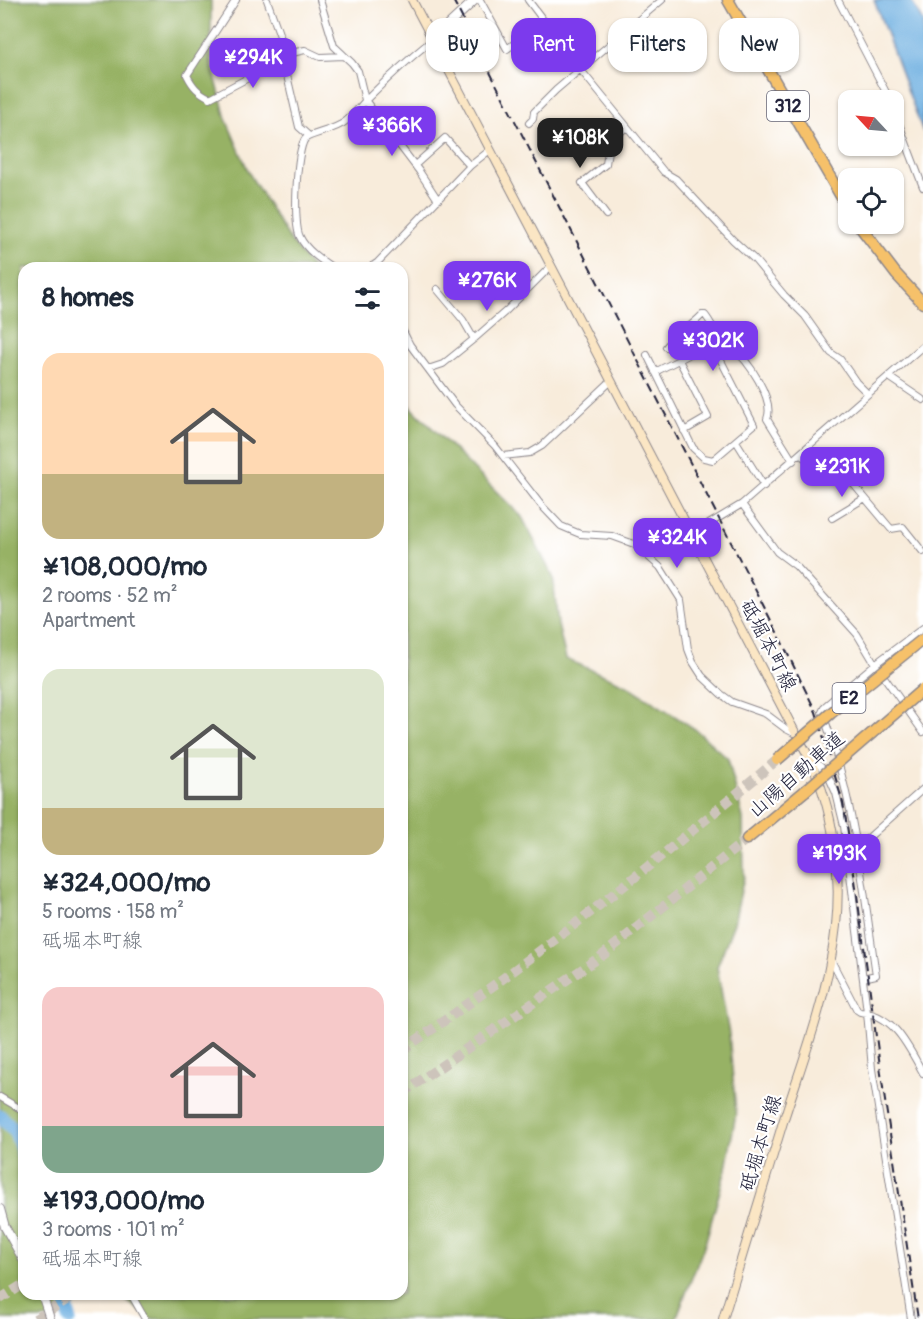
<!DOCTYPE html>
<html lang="en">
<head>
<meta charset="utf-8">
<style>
  body { margin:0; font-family:Pangolin,"Klee One",sans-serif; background:#f2f2f3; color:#1f2937; height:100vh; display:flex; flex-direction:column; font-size:22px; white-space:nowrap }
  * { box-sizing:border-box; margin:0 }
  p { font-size:20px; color:#747a83 }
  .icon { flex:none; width:33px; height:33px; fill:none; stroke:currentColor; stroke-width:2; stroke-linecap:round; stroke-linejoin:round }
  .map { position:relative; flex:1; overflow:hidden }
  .sheet { position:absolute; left:18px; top:262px; width:390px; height:1038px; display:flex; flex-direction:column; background:#fff; border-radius:18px; box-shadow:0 2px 4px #0004 }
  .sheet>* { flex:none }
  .guide { position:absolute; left:426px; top:18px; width:406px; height:54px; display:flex; gap:12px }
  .needle { width:39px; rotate:296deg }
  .buttons { position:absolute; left:838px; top:90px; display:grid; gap:12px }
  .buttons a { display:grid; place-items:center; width:66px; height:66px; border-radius:12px; background:#fff; box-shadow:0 2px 4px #0004; font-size:30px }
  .price { position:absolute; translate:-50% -51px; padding:0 14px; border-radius:12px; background:#7c3aed; color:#fff; font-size:20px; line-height:39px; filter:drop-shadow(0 2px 3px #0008) }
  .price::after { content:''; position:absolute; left:50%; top:36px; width:18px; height:14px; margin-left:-9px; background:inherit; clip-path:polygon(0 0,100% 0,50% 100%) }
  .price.current { background:#222; color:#fff }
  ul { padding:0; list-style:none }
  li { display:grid; align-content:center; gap:12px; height:318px; padding:0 24px }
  li span { display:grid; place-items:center; height:186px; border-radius:18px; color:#555 }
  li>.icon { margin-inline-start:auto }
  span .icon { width:108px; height:108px; fill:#fffc; stroke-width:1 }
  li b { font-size:26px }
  h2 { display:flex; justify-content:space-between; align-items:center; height:72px; padding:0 24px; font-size:26px }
  .chip { padding:0 21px; border-radius:18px; background:#fff; box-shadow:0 2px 4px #0004; font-size:21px; line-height:54px }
  .chip.current { background:#7c3aed; color:#fff }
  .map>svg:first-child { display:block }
  .forest { fill:#97b265; stroke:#5c6a50; stroke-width:1.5 }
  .water { fill:#6caee0; stroke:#47688e; stroke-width:1.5 }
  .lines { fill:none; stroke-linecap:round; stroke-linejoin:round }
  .river { stroke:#6caee0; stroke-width:14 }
  .motorway-tunnel { stroke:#cdc4bb; stroke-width:10; stroke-dasharray:10 5; stroke-linecap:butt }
  .minor-casing { stroke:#8d878b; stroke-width:8 }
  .tertiary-casing { stroke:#8d878b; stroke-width:10 }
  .secondary-casing { stroke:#8d878b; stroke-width:10 }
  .trunk-casing { stroke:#8d878b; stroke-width:13 }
  .motorway-casing { stroke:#8d878b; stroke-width:13 }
  .minor { stroke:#fff; stroke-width:6 }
  .tertiary { stroke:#fff; stroke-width:8 }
  .secondary { stroke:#fbe6c4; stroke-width:8 }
  .trunk { stroke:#f6c16b; stroke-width:10 }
  .motorway { stroke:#f6c16b; stroke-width:10 }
  .rail { stroke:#22223b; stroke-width:2; stroke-dasharray:9 4.5; stroke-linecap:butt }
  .motorway-bridge-casing { stroke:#8d878b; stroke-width:13; stroke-linecap:butt }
  .motorway-bridge { stroke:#f6c16b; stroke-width:10 }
  .labels { text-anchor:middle; stroke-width:4.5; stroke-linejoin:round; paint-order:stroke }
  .shield { fill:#fff; stroke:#646476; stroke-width:1.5 }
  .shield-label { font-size:18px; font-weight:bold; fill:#22223b }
  .street-label { font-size:20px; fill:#22223b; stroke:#fff }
</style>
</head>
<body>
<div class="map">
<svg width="923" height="1319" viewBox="0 0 923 1319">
  <rect width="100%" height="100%" fill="#fff"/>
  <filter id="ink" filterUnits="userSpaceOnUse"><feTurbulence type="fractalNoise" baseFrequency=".0167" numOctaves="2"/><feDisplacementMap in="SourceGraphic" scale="12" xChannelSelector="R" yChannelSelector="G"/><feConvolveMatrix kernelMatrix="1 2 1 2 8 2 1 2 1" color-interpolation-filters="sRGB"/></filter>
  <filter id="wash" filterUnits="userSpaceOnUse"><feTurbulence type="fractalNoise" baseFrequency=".008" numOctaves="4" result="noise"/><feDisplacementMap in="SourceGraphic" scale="24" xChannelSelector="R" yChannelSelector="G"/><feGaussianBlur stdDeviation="1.35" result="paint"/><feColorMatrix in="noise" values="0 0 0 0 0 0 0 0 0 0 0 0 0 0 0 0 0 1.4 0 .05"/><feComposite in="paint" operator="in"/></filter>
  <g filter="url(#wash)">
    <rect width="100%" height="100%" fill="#f8ecdb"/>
    <path class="forest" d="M0,0h211v60l15,59 24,56 39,64 23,29h-288v1026l48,1 -15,24h-57z
      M402,393l4,9 116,115 31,60 5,48 8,34 61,26 68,44 33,30 15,59 1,59 -10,46 -17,44 12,67 7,79 -10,56 -21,75 -29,75h-525l-32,-24 283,-1z"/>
    <path class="water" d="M874,0h37l12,22v110z"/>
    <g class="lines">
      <path class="river" d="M0,1116l15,15 9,25
        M69,1294l-2,15 3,10"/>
    </g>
  </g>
  <g filter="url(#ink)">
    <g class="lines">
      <path class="motorway-tunnel" d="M402,1050c131,-89 254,-188 375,-290
        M402,1093l201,-138 144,-116
        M0,1299l24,-15
        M35,1319l41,-25"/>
      <g class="minor-casing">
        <path id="minor" d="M236,0l-49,75c6,12 11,17 23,23l38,-20 26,-21 31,-7 15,7 24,-1
          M267,0l14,39 1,15 17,73 9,8
          M320,0l14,46 18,17 6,8 7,29 54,71 19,29
          M480,0l27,49 32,-24 7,-2
          M528,0l52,69 84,103 12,7 57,61 21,19 30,36 21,21 26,37 9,6 16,23 12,12
          M838,0l52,100
          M894,111l29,76
          M529,123l4,-4 1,-7 22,-22 106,-90
          M415,165l30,-27 25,28
          M606,215l-24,-32 24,-19 3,-20 17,-17
          M333,268c-12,-8 -27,-18 -33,-31 -7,-13 -4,-86 5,-98 4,-5 31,-9 41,-18 8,-7 15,-16 22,-23 21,-21 42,-40 64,-58
          M369,268l8,-5 93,-97 20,-16
          M437,289l26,31 11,19
          M402,329l8,16 45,60 40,41 46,59 20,21 19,8 32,2 22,8 26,23 21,33 7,49 5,13 9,14 19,18 11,8 34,12 20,15 10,5
          M666,347c10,-13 25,-20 36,-32h3c6,7 9,16 15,24 3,4 7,5 11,8 17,12 44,53 36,72l26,42
          M647,355l46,93 11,10 9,2 41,-35 -42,-82 -57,29
          M679,360l29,57 -24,14
          M428,369l15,-5 31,-25 32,-28 45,-45
          M889,377l34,23
          M736,441l28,45
          M800,455l36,21 10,1 9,9 36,43 12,-2 20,25
          M503,456l27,-3 12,-7 69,-65
          M742,504l35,48 19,14 61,68 18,30 48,68
          M832,518l33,-20
          M692,534l50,-30 181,-158
          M810,756l17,17 9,20 8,33 23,186 5,57 39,250
          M858,847l65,-58
          M831,960l26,50 3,2c34,2 48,34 63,61
          M863,978l13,-3c-13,-89 -22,-178 -54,-263l3,-6 50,-42 48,-36
          M0,1097l24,14
          M131,1294l14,25"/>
      </g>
      <g class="tertiary-casing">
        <path id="tertiary" d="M432,40l43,-40
          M0,1209l5,18 19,34
          M42,1294l8,25"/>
      </g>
      <g class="secondary-casing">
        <path id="secondary" d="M412,0l384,734c40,64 50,151 35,224 -10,55 -30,108 -47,161 -20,67 -41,133 -61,200"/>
      </g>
      <g class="trunk-casing">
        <path id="trunk" d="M728,0l121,210
          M858,224l38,50 27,29"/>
      </g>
      <g class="motorway-casing">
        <path id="motorway" d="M747,839l58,-48"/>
      </g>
      <use href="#minor" class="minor"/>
      <use href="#tertiary" class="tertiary"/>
      <use href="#secondary" class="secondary"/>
      <use href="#trunk" class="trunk"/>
      <use href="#motorway" class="motorway"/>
      <path class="rail" d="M453,0l325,634 38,78 27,91 8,47 31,231 36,238"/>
      <g class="motorway-bridge-casing">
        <path id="motorway-bridge" d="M777,760l54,-47 92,-74
          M805,791l118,-102"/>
      </g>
      <use href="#motorway-bridge" class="motorway-bridge"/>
    </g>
  </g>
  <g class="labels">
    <g class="shield">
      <rect x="767" y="91" width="42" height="30" rx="4.5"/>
      <rect x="832.5" y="683" width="33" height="30" rx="4.5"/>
    </g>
    <g class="shield-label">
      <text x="788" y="112">312</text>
      <text x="849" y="704">E2</text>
    </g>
    <g class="street-label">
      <text transform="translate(769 645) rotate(63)" y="7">砥堀本町線</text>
      <text transform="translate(796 774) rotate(-41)" y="7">山陽自動車道</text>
      <text transform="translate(760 1143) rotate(-73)" y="7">砥堀本町線</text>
    </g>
  </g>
</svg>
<div class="buttons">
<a><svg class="needle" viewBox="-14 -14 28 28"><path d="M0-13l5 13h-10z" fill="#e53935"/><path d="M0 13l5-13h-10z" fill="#747a83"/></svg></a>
<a><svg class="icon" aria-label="locate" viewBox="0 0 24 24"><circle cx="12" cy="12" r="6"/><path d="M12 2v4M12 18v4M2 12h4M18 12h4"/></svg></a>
</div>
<b class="price" style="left:253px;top:89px">¥294K</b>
<b class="price" style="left:392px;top:157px">¥366K</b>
<b class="price current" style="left:580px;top:169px">¥108K</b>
<b class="price" style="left:487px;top:312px">¥276K</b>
<b class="price" style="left:713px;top:372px">¥302K</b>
<b class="price" style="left:842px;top:498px">¥231K</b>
<b class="price" style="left:677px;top:569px">¥324K</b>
<b class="price" style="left:839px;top:885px">¥193K</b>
<div class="guide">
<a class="chip">Buy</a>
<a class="chip current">Rent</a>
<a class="chip">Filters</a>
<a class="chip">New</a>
</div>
<section class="sheet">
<h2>8 homes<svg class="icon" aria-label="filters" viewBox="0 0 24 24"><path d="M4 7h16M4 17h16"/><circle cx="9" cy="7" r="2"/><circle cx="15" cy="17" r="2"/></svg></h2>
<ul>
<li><span style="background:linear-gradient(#ffd9b3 65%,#c2b280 0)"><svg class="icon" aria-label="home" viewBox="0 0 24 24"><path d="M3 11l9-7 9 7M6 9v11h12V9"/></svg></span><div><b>¥108,000/mo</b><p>2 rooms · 52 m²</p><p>Apartment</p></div></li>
<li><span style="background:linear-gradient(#dfe7d0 75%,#c2b280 0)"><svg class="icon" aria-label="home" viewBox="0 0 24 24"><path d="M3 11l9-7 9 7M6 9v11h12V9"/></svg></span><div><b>¥324,000/mo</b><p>5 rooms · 158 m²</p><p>砥堀本町線</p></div></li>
<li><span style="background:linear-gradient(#f6c9c9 75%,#7fa58c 0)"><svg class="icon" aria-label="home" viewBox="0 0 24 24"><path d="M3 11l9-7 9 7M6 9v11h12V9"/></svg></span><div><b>¥193,000/mo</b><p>3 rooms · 101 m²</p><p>砥堀本町線</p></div></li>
</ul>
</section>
</div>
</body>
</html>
